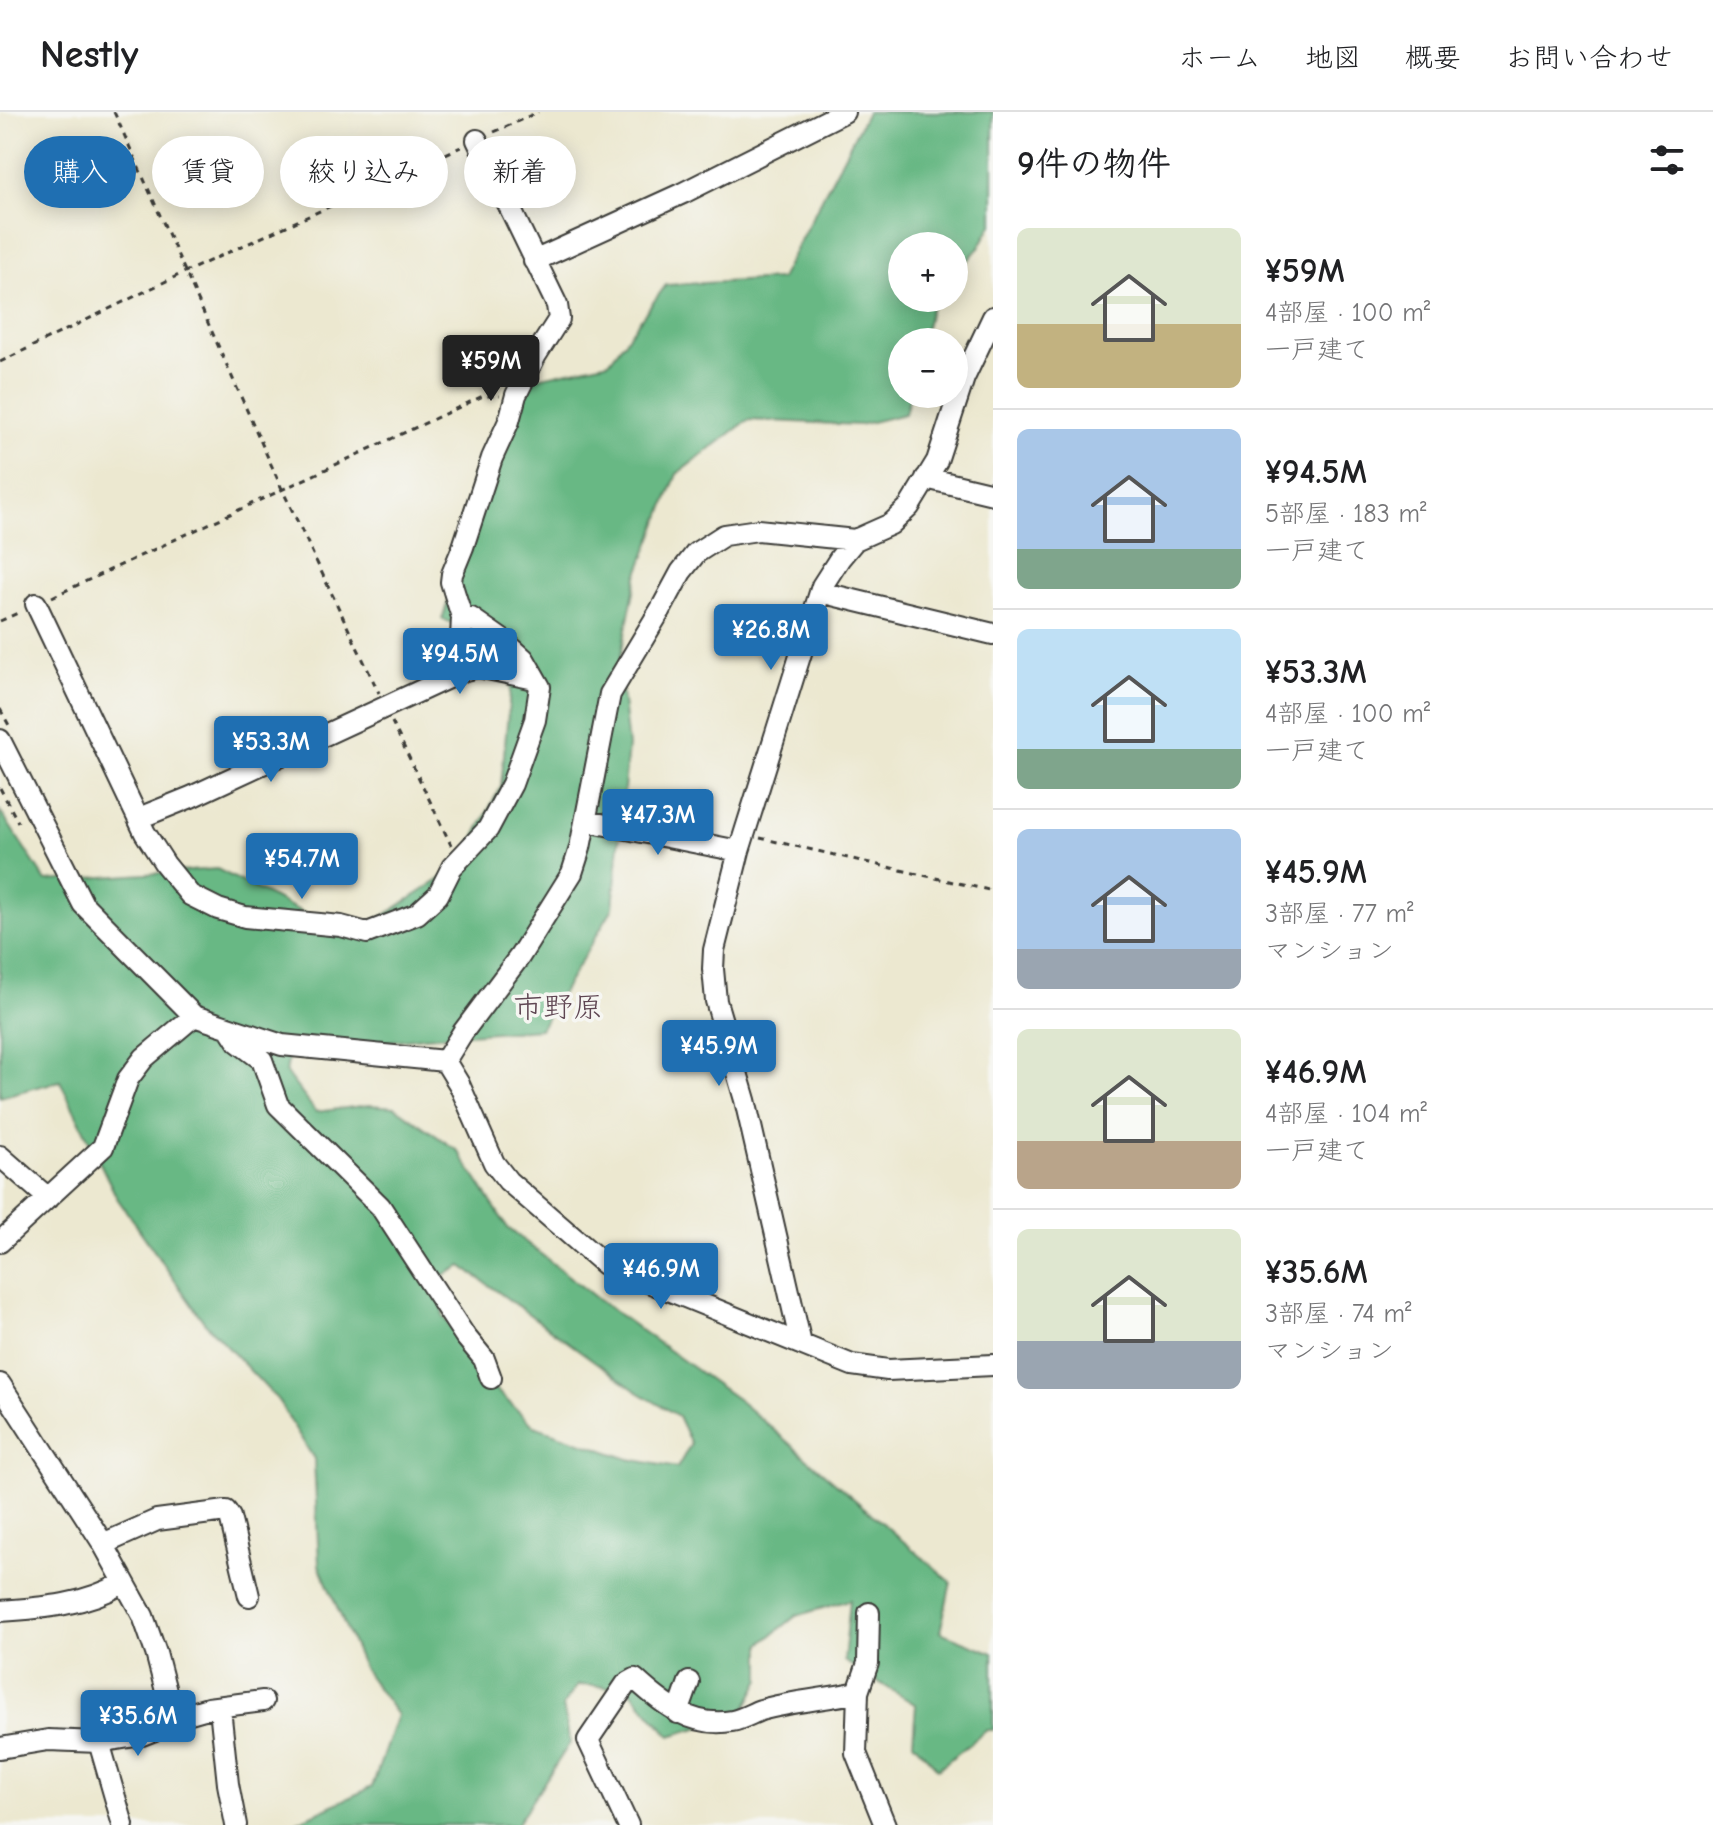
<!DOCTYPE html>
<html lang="ja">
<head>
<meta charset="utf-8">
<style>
  body { margin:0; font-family:"Comic Neue","Klee One",sans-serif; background:#f2f2f2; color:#202124; height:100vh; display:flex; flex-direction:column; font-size:30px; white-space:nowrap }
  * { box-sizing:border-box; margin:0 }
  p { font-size:26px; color:#757577 }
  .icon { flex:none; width:44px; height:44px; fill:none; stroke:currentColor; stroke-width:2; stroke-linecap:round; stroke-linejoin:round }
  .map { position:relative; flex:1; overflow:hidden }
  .details { display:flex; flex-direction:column; background:#fff; width:720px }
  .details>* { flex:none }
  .hud { position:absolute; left:24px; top:24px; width:760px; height:72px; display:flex; gap:16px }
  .fabs { position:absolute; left:888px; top:120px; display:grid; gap:16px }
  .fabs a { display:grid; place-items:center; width:80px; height:80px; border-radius:50%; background:#fff; box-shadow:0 4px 20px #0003; font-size:40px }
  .price { position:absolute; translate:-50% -68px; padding:0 18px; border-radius:8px; background:#1f6fb2; color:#fff; font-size:26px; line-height:52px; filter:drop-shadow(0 2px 4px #0008) }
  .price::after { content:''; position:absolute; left:50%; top:48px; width:24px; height:18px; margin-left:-12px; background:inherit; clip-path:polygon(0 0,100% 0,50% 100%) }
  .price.on { background:#222; color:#fff }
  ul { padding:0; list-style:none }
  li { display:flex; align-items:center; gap:24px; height:200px; padding:0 24px }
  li+li { border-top:2px solid #e0e0e0 }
  li span { display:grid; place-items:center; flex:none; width:224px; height:160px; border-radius:12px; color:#555 }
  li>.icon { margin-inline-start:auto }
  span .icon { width:96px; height:96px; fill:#fffc; stroke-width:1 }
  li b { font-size:34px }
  h2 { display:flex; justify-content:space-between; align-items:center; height:96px; padding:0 24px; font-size:34px }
  .pill { padding:0 28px; border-radius:36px; background:#fff; box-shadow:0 4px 20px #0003; font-size:28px; line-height:72px }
  .pill.on { background:#1f6fb2; color:#fff }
  header { display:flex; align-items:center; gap:48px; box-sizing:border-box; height:112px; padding:0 40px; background:#fff; border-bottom:2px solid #e0e0e0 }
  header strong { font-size:38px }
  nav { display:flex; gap:44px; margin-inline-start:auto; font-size:28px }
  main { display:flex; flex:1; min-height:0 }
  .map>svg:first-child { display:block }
  .forest { fill:#68b884; stroke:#426a50; stroke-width:2; fill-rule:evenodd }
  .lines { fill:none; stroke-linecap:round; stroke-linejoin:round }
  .minor-casing { stroke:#3b3b37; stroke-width:24 }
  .path { stroke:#3b3b37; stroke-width:3; stroke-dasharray:6 6; stroke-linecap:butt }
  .minor { stroke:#fff; stroke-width:20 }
  .labels { text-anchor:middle; stroke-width:7; stroke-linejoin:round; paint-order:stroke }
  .quarter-label { font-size:30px; fill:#5f4653; stroke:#f6f6f2 }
</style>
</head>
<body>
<header>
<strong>Nestly</strong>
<nav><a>ホーム</a><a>地図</a><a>概要</a><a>お問い合わせ</a></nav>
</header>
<main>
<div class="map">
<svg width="993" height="1713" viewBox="0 0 993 1713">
  <rect width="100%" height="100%" fill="#f6f6f2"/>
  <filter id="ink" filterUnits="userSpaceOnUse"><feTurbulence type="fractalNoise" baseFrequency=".0125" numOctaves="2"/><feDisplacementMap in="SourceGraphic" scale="16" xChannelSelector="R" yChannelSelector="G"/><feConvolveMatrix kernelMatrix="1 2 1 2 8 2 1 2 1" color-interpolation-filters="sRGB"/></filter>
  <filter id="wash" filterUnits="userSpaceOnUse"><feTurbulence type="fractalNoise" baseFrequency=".006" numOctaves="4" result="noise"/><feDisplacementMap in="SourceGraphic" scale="32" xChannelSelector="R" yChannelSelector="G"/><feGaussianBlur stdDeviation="1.8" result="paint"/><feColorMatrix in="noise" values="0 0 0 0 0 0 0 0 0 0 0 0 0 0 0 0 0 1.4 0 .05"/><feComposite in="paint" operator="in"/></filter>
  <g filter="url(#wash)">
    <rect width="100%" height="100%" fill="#ece8d0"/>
    <path class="forest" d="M867,0h126v111l-13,23 -26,32v-32h-52v52h36l-7,9 -9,35h-20v52h8l-5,20 -46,11 -111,-5 -71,54 -40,102 -18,88 9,82 -15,162 -73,121 -117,8 -134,17 -3,19 30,39 53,-7 26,2 63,44 50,77 92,73 141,101 210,180 -11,50 53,21v77h-6l-49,39 -25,-27 3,-37 -72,-44 6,-61 -54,16 -35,28v35l-19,36 -72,21 -42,-48 -50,-3 -15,21 7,37 -54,82h-226l82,-38 25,-72 -33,-45 -45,-105 -5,-106 -37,-60 -73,-77 -87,-124 -57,-117 -60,16v-286l46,70 171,-12 134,68 108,-70 42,-81 13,-135 -72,-32 82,-238 85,-19 57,-77 114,-6zM462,1154l174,125 42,25 13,28 -14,24 -48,-9 -95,-33 -39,-37 -52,-73 1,-41z"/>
  </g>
  <g filter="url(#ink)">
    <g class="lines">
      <g class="minor-casing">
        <path id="minor" d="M534,149l149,-68 161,-81
          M926,366l67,16
          M820,480l173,42
          M36,492l109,229 20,31 25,31 28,14 27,8 96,9 26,7 50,-19 21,-19 14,-28 36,-38 24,-45 23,-64 5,-33 -16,-28 -20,-18 -33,-23 -9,-1
          M465,558l-4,-32 1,-21 -11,-35 1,-8 11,-27 29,-89 17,-37 7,-26 20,-40 23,-36 -2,-14 -80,-165
          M0,628l83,164 111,112 88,29 163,16
          M139,706l52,-21 274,-127 13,-3 57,12
          M586,709l153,30
          M229,916l9,14 24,18 16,45 102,101 85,130 19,23 7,19
          M445,949l18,-29 57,-76 52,-83 8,-25 30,-154 51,-85 20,-37 15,-19 28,-18 34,-5 97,10
          M445,949l14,23 35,79 14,18 96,83 248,101 36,5 105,-5
          M0,1044l48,42
          M0,1130l103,-95 25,-68 16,-21 50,-42
          M801,1232l-56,-244 -29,-99 -3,-32 1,-19 25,-99 83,-265 18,-28 15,-18 36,-16 18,-17 28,-46 27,-83 29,-61
          M0,1272l102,158 41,74 13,37 17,65
          M102,1430l10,-2 45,-20 69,-9 4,6 19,79
          M0,1499c44,-3 85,-6 123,-28
          M869,1501l-1,50 -10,29 -2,61 29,72
          M220,1596l8,76 8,41
          M678,1601l11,-31
          M99,1630l24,83
          M0,1636l48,-8 51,2 43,-7 18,-7 13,-10 35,-10 55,-7
          M628,1713l-40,-85 38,-56 9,-5c28,26 58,49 97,42 11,-2 20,-8 29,-11 32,-9 66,-11 97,-18"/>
      </g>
      <path class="path" d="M114,0l168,377 97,204
        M494,20l44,-20
        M0,250l185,-90 276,-125
        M52,485l431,-201h17
        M0,509l20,-9
        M0,597l10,18
        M392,610l59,123
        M0,676l18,34
        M760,726l233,53"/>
      <use href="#minor" class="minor"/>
    </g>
  </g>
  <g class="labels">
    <g class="quarter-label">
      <text x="558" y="905">市野原</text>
    </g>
  </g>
</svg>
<div class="fabs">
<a>+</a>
<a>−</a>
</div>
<b class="price on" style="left:491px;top:291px">¥59M</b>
<b class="price" style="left:771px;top:560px">¥26.8M</b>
<b class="price" style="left:460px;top:584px">¥94.5M</b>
<b class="price" style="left:271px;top:672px">¥53.3M</b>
<b class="price" style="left:658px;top:745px">¥47.3M</b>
<b class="price" style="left:302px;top:789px">¥54.7M</b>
<b class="price" style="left:719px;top:976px">¥45.9M</b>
<b class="price" style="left:661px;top:1199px">¥46.9M</b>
<b class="price" style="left:138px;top:1646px">¥35.6M</b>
<div class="hud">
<a class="pill on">購入</a>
<a class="pill">賃貸</a>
<a class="pill">絞り込み</a>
<a class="pill">新着</a>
</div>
</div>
<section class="details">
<h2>9件の物件<svg class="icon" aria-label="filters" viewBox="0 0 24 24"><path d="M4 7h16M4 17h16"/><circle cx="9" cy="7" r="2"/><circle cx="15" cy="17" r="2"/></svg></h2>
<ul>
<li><span style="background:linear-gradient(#dfe7d0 60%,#c2b280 0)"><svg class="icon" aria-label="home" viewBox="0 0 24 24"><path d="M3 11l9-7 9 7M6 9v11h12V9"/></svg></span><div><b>¥59M</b><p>4部屋 · 100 m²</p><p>一戸建て</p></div></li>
<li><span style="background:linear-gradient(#a9c7e8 75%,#7fa58c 0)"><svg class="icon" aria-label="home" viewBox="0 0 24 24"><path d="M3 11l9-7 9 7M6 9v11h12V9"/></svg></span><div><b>¥94.5M</b><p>5部屋 · 183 m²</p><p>一戸建て</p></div></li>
<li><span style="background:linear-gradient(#bfe0f5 75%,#7fa58c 0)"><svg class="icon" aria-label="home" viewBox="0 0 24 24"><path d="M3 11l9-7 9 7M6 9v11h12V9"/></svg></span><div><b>¥53.3M</b><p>4部屋 · 100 m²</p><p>一戸建て</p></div></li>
<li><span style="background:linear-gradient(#a9c7e8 75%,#9aa5b1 0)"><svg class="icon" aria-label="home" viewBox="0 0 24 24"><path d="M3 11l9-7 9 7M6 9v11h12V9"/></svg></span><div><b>¥45.9M</b><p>3部屋 · 77 m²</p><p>マンション</p></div></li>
<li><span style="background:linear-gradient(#dfe7d0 70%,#b9a48a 0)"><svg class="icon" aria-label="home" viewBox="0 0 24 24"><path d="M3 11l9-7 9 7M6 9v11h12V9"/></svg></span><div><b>¥46.9M</b><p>4部屋 · 104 m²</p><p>一戸建て</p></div></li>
<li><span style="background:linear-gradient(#dfe7d0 70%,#9aa5b1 0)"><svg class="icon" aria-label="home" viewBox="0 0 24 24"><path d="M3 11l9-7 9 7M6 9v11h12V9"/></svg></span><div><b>¥35.6M</b><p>3部屋 · 74 m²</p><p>マンション</p></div></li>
</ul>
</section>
</main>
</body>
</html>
